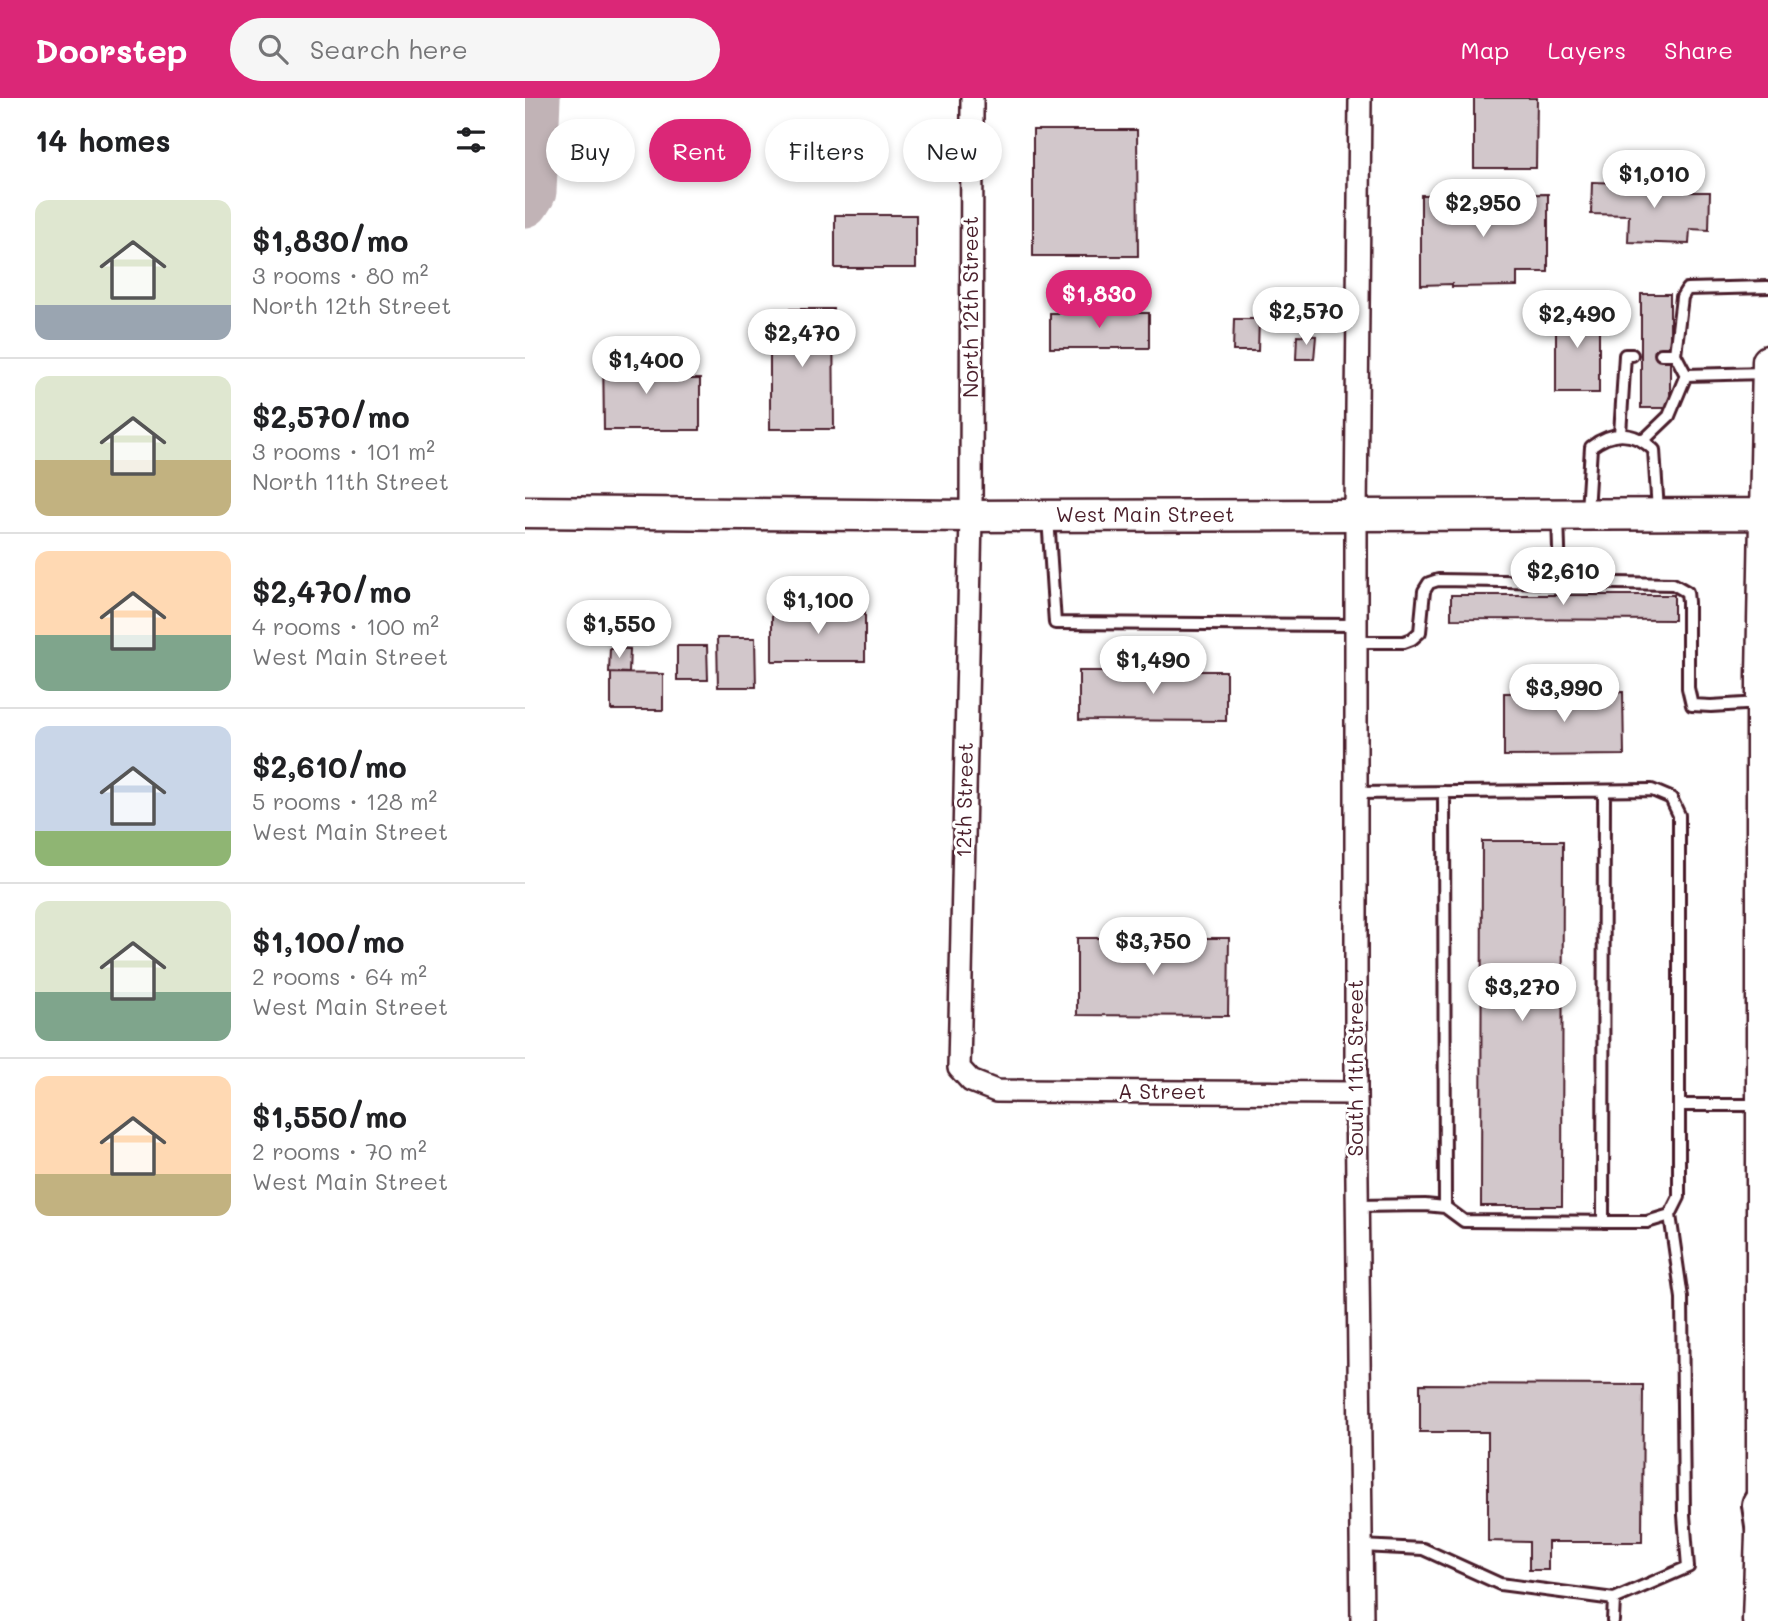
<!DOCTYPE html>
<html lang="en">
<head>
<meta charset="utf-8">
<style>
  body { margin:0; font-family:Mali,sans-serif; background:#f6f6f6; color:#202124; height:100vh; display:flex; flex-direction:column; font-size:26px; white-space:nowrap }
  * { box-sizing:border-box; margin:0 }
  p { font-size:23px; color:#757577 }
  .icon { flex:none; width:38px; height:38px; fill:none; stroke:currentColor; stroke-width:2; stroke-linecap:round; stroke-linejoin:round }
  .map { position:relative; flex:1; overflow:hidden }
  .side { display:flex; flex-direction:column; background:#fff; width:525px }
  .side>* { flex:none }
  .hud { position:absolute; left:21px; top:21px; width:665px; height:63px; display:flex; gap:14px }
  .price { position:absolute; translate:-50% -60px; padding:0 16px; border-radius:24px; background:#fff; color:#222; font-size:23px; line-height:46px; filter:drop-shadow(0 2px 4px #0008) }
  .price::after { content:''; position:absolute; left:50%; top:42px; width:21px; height:16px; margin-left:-10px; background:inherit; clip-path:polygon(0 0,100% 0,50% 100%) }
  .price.selected { background:#db2777; color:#fff }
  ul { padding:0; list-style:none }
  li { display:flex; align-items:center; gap:21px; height:175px; padding:0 35px }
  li+li { border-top:2px solid #e0e0e0 }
  li span { display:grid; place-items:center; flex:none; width:196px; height:140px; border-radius:14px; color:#555 }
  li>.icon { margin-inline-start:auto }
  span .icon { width:84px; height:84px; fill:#fffc; stroke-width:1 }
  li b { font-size:30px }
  h2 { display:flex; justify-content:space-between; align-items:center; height:84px; padding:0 35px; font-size:30px }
  .chip { padding:0 24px; border-radius:32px; background:#fff; box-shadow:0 4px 10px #0003; font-size:24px; line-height:63px }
  .chip.selected { background:#db2777; color:#fff }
  header { display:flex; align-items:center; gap:42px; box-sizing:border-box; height:98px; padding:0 35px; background:#db2777; color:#fff }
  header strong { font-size:33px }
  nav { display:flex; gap:38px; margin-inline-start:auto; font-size:24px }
  .search { width:490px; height:63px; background:#f6f6f6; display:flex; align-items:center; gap:18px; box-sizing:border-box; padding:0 24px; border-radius:38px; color:#757577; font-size:26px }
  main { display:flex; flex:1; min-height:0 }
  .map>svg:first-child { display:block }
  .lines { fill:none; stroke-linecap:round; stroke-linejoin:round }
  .river { stroke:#c1b3b6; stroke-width:49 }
  .building { fill:#d2c7cb; stroke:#4a1f2b; stroke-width:2 }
  .service-casing { stroke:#4a1f2b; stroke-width:16 }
  .minor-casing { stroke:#4a1f2b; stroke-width:26 }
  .secondary-casing { stroke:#4a1f2b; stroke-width:35 }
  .motorway-casing { stroke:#4a1f2b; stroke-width:44 }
  .service { stroke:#fff; stroke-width:10 }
  .minor { stroke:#fff; stroke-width:21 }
  .secondary { stroke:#fff; stroke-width:30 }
  .motorway { stroke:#fff; stroke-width:38 }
  .labels { text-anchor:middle; stroke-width:6; stroke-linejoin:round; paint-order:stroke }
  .street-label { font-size:21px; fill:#4a1f2b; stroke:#fff }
</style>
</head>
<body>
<header>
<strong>Doorstep</strong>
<div class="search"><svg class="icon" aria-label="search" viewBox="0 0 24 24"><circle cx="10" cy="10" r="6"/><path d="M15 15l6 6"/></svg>Search here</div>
<nav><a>Map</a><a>Layers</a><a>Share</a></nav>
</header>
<main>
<section class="side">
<h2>14 homes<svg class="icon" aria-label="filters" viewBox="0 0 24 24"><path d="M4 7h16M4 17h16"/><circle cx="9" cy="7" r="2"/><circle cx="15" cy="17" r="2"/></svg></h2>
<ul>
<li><span style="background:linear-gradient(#dfe7d0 75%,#9aa5b1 0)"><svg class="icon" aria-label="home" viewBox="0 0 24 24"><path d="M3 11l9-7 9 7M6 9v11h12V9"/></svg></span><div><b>$1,830/mo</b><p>3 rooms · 80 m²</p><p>North 12th Street</p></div></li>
<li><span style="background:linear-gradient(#dfe7d0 60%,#c2b280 0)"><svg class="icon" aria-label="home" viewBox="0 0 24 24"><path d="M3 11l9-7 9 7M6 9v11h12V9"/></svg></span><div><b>$2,570/mo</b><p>3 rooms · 101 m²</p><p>North 11th Street</p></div></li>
<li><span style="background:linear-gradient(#ffd9b3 60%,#7fa58c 0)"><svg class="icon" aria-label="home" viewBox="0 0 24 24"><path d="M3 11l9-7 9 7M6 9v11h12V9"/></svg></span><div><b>$2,470/mo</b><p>4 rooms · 100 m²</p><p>West Main Street</p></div></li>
<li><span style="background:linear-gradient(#c9d6e8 75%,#8fb573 0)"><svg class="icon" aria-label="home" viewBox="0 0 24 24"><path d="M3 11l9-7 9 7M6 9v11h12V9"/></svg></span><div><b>$2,610/mo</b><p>5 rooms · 128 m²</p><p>West Main Street</p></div></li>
<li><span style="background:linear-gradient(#dfe7d0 65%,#7fa58c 0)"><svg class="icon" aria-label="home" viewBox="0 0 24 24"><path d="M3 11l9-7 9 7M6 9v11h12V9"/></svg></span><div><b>$1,100/mo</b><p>2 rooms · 64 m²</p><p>West Main Street</p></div></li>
<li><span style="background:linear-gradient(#ffd9b3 70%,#c2b280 0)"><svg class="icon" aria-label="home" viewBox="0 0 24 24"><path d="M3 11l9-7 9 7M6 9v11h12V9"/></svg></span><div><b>$1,550/mo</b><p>2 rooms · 70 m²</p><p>West Main Street</p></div></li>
</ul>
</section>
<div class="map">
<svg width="1243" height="1523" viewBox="0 0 1243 1523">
  <rect width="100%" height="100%" fill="#fff"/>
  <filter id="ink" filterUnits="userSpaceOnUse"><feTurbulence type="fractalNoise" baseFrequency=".0143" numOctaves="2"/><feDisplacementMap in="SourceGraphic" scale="14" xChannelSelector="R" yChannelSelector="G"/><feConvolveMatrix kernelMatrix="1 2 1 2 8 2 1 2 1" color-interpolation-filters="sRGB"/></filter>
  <g filter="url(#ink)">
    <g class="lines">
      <path class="river" d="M0,105l7,-11 4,-94"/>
    </g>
    <path class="building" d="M949,0h63l-1,70h-62z
      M508,32h104l1,126h-105z
      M1067,84l100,3 -1,7h19l-1,38 -19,-1 -1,15 -61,-2 1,-27 -38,-1z
      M1023,96v78h-31v14l-65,1v-3l-31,1v-90z
      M310,117h81v53h-81z
      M1116,196h29v114h-29z
      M1031,210h43v85h-43z
      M245,211h63l1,120h-64z
      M525,215h99v35h-99z
      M709,221h25l-1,32h-25z
      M772,237l19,1 -2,23h-18z
      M78,251h43v30h54v51h-96z
      M926,497h223v25l-223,-1z
      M247,513l93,1v49h-93z
      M192,540h38l1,49h-38z
      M152,548h30l1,34h-31z
      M85,550l20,1 -1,24 -20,-1z
      M554,573h147v50l-147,-1z
      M86,575l52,1v36h-52z
      M1098,594l1,63 -120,1v-63z
      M957,743h81l-1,365h-81z
      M552,840h152l-1,78 -151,-1z
      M895,1286l223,1 -1,157h-94v28h-19v-28l-41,-1v-109h-68z"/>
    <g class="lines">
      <g class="service-casing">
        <path id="service" d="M1136,256h14l11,21 79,-2
          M1150,256l7,-57 5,-8 81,-2
          M1095,336l5,-79h7
          M1119,342l25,-24 17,-41
          M1062,413l4,-64c22,-17 43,-16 63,3l4,61
          M523,419l7,106 301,2
          M1035,484l113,2 14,8 1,10v86l4,17 19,1 50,-3
          M831,544h48l8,-3 8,-7 4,-41 5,-8 9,-3 122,2 -2,-67
          M919,694l1,415
          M831,695l296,-3 19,8 8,17v382l-9,18 -23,7 -183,-1 -19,-14 -20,-2 -68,1
          M1154,1007h81
          M1078,1124l1,-431
          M836,1448l62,3 77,35 114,15 74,-32 -4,-52 -2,-217 -12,-83
          M1088,1523l1,-22"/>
      </g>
      <g class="minor-casing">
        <path id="minor" d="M447,0l-1,418 -12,552 12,13 25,10 360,2
          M835,0l-4,416v579l6,528"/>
      </g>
      <g class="secondary-casing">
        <path id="secondary" d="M0,414l446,4 797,-2
          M1233,1523l4,-116v-829l6,-315"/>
      </g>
      <g class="motorway-casing">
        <path id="motorway" d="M1237,1407l6,40"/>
      </g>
      <use href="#service" class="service"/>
      <use href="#minor" class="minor"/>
      <use href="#secondary" class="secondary"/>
      <use href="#motorway" class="motorway"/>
    </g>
  </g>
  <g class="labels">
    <g class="street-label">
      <text transform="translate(446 209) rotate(-90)" y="7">North 12th Street</text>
      <text x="620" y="424">West Main Street</text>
      <text transform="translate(440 702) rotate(-89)" y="7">12th Street</text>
      <text transform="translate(831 970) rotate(-90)" y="7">South 11th Street</text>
      <text x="637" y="1001">A Street</text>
    </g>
  </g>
</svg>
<b class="price" style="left:1129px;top:112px">$1,010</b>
<b class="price" style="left:958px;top:141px">$2,950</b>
<b class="price selected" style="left:574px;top:232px">$1,830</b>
<b class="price" style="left:781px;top:249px">$2,570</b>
<b class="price" style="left:1052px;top:252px">$2,490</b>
<b class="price" style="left:277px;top:271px">$2,470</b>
<b class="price" style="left:121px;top:298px">$1,400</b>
<b class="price" style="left:1038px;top:509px">$2,610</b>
<b class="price" style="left:293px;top:538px">$1,100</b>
<b class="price" style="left:94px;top:562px">$1,550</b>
<b class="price" style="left:628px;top:598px">$1,490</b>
<b class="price" style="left:1039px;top:626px">$3,990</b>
<b class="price" style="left:628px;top:879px">$3,750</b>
<b class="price" style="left:997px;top:925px">$3,270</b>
<div class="hud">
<a class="chip">Buy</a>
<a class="chip selected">Rent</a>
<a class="chip">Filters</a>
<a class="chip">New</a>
</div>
</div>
</main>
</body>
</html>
